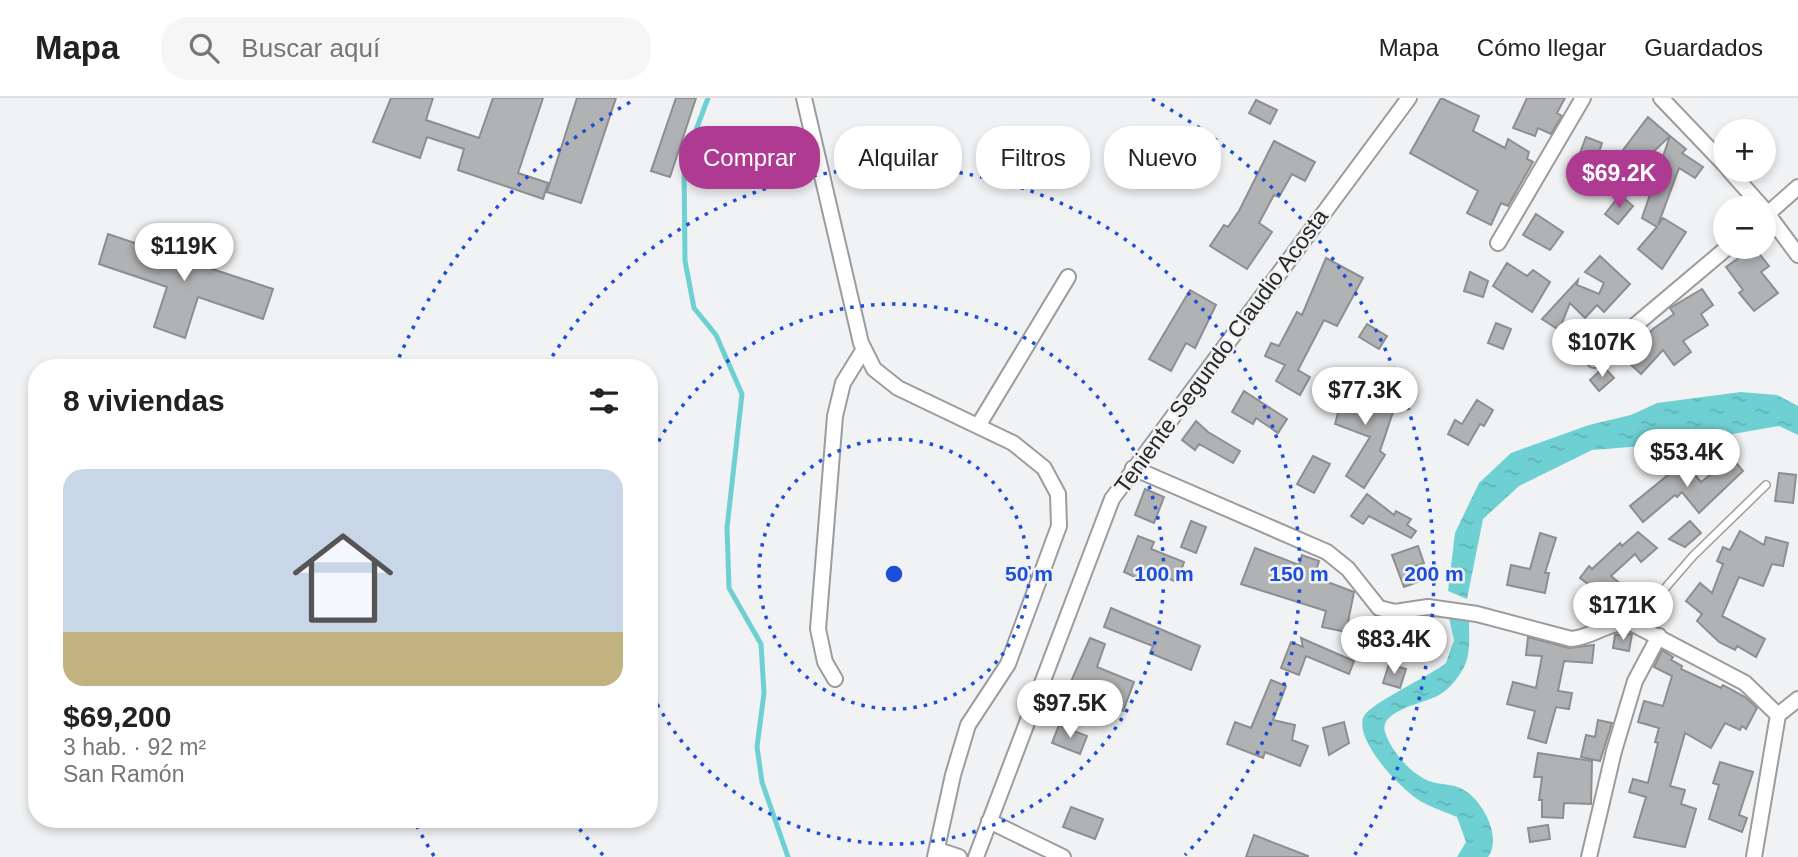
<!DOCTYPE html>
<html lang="es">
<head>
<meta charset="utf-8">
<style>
  body { margin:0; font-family:Helvetica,sans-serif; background:#f6f6f6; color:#222; height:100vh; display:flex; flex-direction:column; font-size:26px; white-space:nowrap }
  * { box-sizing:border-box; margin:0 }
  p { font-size:23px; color:#767676 }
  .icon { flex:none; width:38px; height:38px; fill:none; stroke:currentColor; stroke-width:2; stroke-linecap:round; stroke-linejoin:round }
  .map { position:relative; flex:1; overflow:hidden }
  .details { position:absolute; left:28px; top:261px; width:630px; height:469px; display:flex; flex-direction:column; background:#fff; border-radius:28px; box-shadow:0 4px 10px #0003 }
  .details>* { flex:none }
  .banner { position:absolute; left:679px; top:28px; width:665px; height:63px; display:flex; gap:14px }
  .tools { position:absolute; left:1713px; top:21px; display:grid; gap:14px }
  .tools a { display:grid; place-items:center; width:63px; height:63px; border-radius:50%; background:#fff; box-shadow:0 4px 10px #0003; font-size:35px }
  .price { position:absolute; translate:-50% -60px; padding:0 16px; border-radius:24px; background:#fff; color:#222; font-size:23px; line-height:46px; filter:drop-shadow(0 2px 4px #0008) }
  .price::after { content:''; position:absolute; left:50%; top:42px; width:21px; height:16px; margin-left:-10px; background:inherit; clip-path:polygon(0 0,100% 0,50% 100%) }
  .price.selected { background:#ae3a92; color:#fff }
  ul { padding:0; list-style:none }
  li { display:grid; align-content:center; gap:14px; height:371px; padding:0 35px }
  li span { display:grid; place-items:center; height:217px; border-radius:21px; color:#555 }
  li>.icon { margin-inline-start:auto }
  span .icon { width:126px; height:126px; fill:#fffc; stroke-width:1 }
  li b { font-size:30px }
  h2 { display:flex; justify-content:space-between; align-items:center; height:84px; padding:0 35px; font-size:30px }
  .tag { padding:0 24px; border-radius:28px; background:#fff; box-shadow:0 4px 10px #0003; font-size:24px; line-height:63px }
  .tag.selected { background:#ae3a92; color:#fff }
  header { display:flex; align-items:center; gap:42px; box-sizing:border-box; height:98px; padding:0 35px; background:#fff; border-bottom:2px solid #e0e0e0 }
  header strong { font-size:33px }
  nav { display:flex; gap:38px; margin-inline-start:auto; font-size:24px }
  .search { width:490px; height:63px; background:#f6f6f6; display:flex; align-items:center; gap:18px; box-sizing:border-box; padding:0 24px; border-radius:28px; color:#767676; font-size:26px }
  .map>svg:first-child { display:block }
  .water { fill:url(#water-ripples) }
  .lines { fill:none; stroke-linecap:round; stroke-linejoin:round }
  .stream { stroke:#6fd0d3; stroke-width:5 }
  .building { fill:#b1b2b4; stroke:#8d8e90; stroke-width:2 }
  .service-casing { stroke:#9b9c9e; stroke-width:10 }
  .minor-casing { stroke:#9b9c9e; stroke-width:18 }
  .service { stroke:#fff; stroke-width:7 }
  .minor { stroke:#fff; stroke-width:14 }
  .ring { fill:none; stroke:#1d4ed8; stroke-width:3.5; stroke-dasharray:3.5 7 }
  .labels { text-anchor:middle; stroke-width:5; stroke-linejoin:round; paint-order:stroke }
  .street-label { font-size:23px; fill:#272728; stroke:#f0f2f3 }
  .centre { fill:#1d4ed8; stroke:#f0f2f3; stroke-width:3.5 }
  .ring-label { font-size:21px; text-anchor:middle; font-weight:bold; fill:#1d4ed8; stroke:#f0f2f3; stroke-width:5; stroke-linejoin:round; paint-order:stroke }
</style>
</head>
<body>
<header>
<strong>Mapa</strong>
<div class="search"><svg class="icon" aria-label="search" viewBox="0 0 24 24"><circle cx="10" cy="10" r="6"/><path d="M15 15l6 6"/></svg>Buscar aquí</div>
<nav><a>Mapa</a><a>Cómo llegar</a><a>Guardados</a></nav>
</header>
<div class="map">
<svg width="1798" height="759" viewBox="0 0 1798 759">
  <defs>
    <pattern id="water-ripples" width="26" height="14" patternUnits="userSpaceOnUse" patternTransform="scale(1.75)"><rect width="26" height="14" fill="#6fd0d3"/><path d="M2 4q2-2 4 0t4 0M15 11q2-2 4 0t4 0" fill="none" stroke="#60b3b5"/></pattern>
  </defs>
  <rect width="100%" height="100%" fill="#f0f2f3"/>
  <path class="water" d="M1741,294l36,3 21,11v29l-19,-9 -98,17 -89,7 -73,36 -36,33 -16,80 -19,-8 7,-58 24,-50 32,-30 78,-28 42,-10 26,-12z
    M1449,520l20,4c0,16 2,33 -6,47 -5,9 -13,19 -21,24 -12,10 -64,16 -57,39 6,19 27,44 47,50 11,3 25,2 35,10 17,12 35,46 21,65h-31l9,-15 -9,-25c-11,-5 -24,-9 -35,-15 -19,-10 -70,-63 -58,-86 7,-13 66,-40 82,-53l8,-23z"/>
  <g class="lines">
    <path class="stream" d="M708,0l-24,64 1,99 9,47 22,27 26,59 -15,134 2,60 32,56 3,49 -7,54 5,35 26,75"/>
  </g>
  <path class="building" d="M391,0h42l-7,22 53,18 14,-40h50l-25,75 30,10 -5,16 -85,-29 6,-21 -37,-12 -7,21 -47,-16z
    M577,0h39l-35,105 -34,-11z
    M676,0h20l-26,79 -19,-6z
    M1441,0l38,18 -6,15 32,17 3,-9 21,13 -2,7 6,3 -25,44 -7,-3 -10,22 -24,-12 11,-22 -68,-38z
    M1527,0h38l-8,15 5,3 -11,18 -13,-6 -3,8 -22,-8z
    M1256,2l21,10 -7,14 -21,-11z
    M1648,19l22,19 -39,37 -14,-15z
    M1670,38l16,13 -4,4 21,14 -8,11 -16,-10 -21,57 5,-7 23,14 -24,37 -24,-20 19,-22 -15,-9z
    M1586,39l16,6 -5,16 -17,-6z
    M1274,43l41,21 -10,19 -13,-7 -13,23 -5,-2 -15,28 13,9 -25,37 -37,-23 14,-21 4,2 11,-16z
    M1620,97l13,11 -15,18 -13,-10z
    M1536,116l27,18 -13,18 -27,-15z
    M108,136l74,25 4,-10 20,8 -3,9 70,23 -10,30 -65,-22 -13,41 -31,-11 13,-40 -68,-23z
    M1754,149l15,19 -8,6 17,21 -24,18 -15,-18 4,-3 -17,-23z
    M1600,158l30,28 -26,28 -7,-7 -12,13 -15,-15 -11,27 -17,-11 36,-39 -1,5 22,9 5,-11 -19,-11z
    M1326,160l37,20 -26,48 -13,-6 -26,50 12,7 -10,18 -24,-14 9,-16 -20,-9 6,-13 8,3 18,-34 5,3z
    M1507,165l20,13 6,-6 17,12 -18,30 -39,-26z
    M1470,174l18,9 -5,16 -19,-6z
    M1702,191l11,16 -12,9 7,11 -25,16 8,11 -17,13 -11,-15 -22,24 -16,-15 28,-30 21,-15 -4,-6z
    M1190,192l26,15 -21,43 -9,-5 -15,28 -22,-12z
    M1496,225l15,6 -8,20 -15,-6z
    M1367,226l20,12 -8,13 -20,-12z
    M1604,269l10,11 -15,13 -9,-11z
    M1348,279l20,8 -2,7 30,11 -16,48 5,4 -21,33 -18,-12 24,-39 -35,-13z
    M1244,293l43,28 -9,14 -22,-15 -3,6 -21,-12z
    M1477,302l16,10 -9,16 -4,-2 -12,21 -20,-11 7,-14 7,4z
    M1196,323l12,11 32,19 -7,12 -34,-19 -4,6 -13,-10z
    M1313,358l17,8 -16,29 -17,-9z
    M1732,360l11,13 -44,42 -17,-21 -5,5 -2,-2 -32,27 -13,-16 54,-44 17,20z
    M1779,375l17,2 -3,28 -18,-2z
    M1145,391l19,8 -10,26 -19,-8z
    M1367,396l27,21 2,-4 15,8 -4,6 9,6 -5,7 -42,-22 -6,8 -12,-8z
    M1191,423l15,6 -10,26 -15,-6z
    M1690,423l11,12 -16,14 -16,-8z
    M1740,433l24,14 2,-8 22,6 -5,23 -11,-2 -9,22 -24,-9 -17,39 43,23 -9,18 -19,-11 -2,4 -16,-8 -22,-21 5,-7 -16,-13 14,-18 12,10 11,-29 -6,-3 6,-14 7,3z
    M1638,434l19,16 -16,14 -6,-8 -24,22 17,14 -10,13 -23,-19 -3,3 -12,-9 9,-12 3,3 28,-26 2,3z
    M1540,435l16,5 -11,35h4l-4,20 -38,-8 4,-20 19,4z
    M1138,438l16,6 -3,7 33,13 -7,20 -34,-13 -4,10 -15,-7z
    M1418,448l6,17 -12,4 6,15 -14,5 -12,-32z
    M1255,450l44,17 3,-10 17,6 -5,16 40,15 -8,40 -24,-5 4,-16 -85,-27z
    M1111,510l89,38 -9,24 -41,-17 3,-7 -49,-19z
    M1632,536l-3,17 -16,-3 2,-13z
    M1528,539l41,11 25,-3 -2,18 -28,-2 -6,30 14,2 -3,16 -13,-2 -10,36 -18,-5 7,-27 -28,-7 6,-22 23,6 6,-32 -16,-1z
    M1090,540l15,6 -8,23 37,15 -11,29 -54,-25z
    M1301,540l53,23 -5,13 -43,-18 -7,19 -18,-7 10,-26 12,5z
    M1662,552l11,7 -2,3 11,6 -1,3 40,19 2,-3 22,12 12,11 -11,21 -4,-3 -2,4 -15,-7 -14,25 -26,-15 -15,53 15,4 -4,14 15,5 -11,38 -51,-10 12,-40 -17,-5 4,-13 15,4 10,-40 -3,-1 4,-14 -21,-6 6,-21 19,5 9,-30 -18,-9z
    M1389,566l17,5 -6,19 -17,-5z
    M1271,582l15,6 -13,34 22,5 -3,15 16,6 -8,20 -35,-14 -2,6 -36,-14 8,-22 16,6z
    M1598,622l14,3 -12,38 -19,-4 5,-22 9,2z
    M1344,624l5,21 -20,12 -6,-27z
    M1059,627l28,11 -7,18 -28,-11z
    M1538,655l54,8 -1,43 -27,-1 -1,15 -21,-1v-17h-3l3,-23h-8z
    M1720,664l33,10 -14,43 8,3 -5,14 -33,-13 10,-34 -6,-2z
    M1071,709l32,12 -8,20 -32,-12z
    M1548,727l2,14 -20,3 -2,-14z
    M1254,737l54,21v1h-62z"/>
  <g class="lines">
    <g class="service-casing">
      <path id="service" d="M1634,526l59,-68 73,-71"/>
    </g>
    <g class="minor-casing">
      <path id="minor" d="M804,0l57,245 13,26 24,19 115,55 31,25 14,26 1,32 -51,138 -40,61 -15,50 -18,82
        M1661,0l65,68
        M1729,72l34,38
        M1764,111l34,46
        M1764,119l34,-30
        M1498,145l85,-145
        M1594,262l134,-113
        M978,328l90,-149
        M1133,370l194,84 21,17 31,39 16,4 33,-5 49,7 94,25c27,-3 33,-18 62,-15l112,59 33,32
        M835,581l-10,-17 -7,-33 17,-213 8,-33 21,-34
        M989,723l74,36
        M938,752l21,7
        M976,759l136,-358 297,-401
        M1589,759l25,-106 21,-70 24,-45
        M1754,759l24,-142 20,-16"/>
    </g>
    <use href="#service" class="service"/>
    <use href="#minor" class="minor"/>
  </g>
  <g class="ring">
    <circle cx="894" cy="476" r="135"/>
    <path d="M649 362A270 270 0 1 1 649 590"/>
    <path d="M603 757A405 405 0 0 1 573 723M547 267A405 405 0 1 1 1185 757"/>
    <path d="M434 758A540 540 0 0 1 413 721M395 269A540 540 0 0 1 636 1M1152 1A540 540 0 0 1 1354 758"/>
  </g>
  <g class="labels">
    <g class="street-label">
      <text transform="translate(1221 253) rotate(-54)" y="8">Teniente Segundo Claudio Acosta</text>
    </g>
  </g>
  <circle cx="894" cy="476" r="10" class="centre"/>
  <g class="ring-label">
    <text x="1029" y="483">50 m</text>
    <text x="1164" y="483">100 m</text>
    <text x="1299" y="483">150 m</text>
    <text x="1434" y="483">200 m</text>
  </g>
</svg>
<div class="tools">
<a>+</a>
<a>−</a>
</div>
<b class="price selected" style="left:1619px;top:112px">$69.2K</b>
<b class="price" style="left:184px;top:185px">$119K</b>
<b class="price" style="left:1602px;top:281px">$107K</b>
<b class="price" style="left:1365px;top:329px">$77.3K</b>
<b class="price" style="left:1687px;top:391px">$53.4K</b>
<b class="price" style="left:1623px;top:544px">$171K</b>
<b class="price" style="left:1394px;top:578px">$83.4K</b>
<b class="price" style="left:1070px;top:642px">$97.5K</b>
<div class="banner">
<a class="tag selected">Comprar</a>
<a class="tag">Alquilar</a>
<a class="tag">Filtros</a>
<a class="tag">Nuevo</a>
</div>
<section class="details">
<h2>8 viviendas<svg class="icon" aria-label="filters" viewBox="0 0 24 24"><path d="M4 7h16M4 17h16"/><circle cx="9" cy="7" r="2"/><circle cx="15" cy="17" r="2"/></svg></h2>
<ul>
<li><span style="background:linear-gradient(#c9d6e8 75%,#c2b280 0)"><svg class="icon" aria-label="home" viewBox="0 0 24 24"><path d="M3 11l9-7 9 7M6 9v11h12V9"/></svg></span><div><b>$69,200</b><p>3 hab. · 92 m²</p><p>San Ramón</p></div></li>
</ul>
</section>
</div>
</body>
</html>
